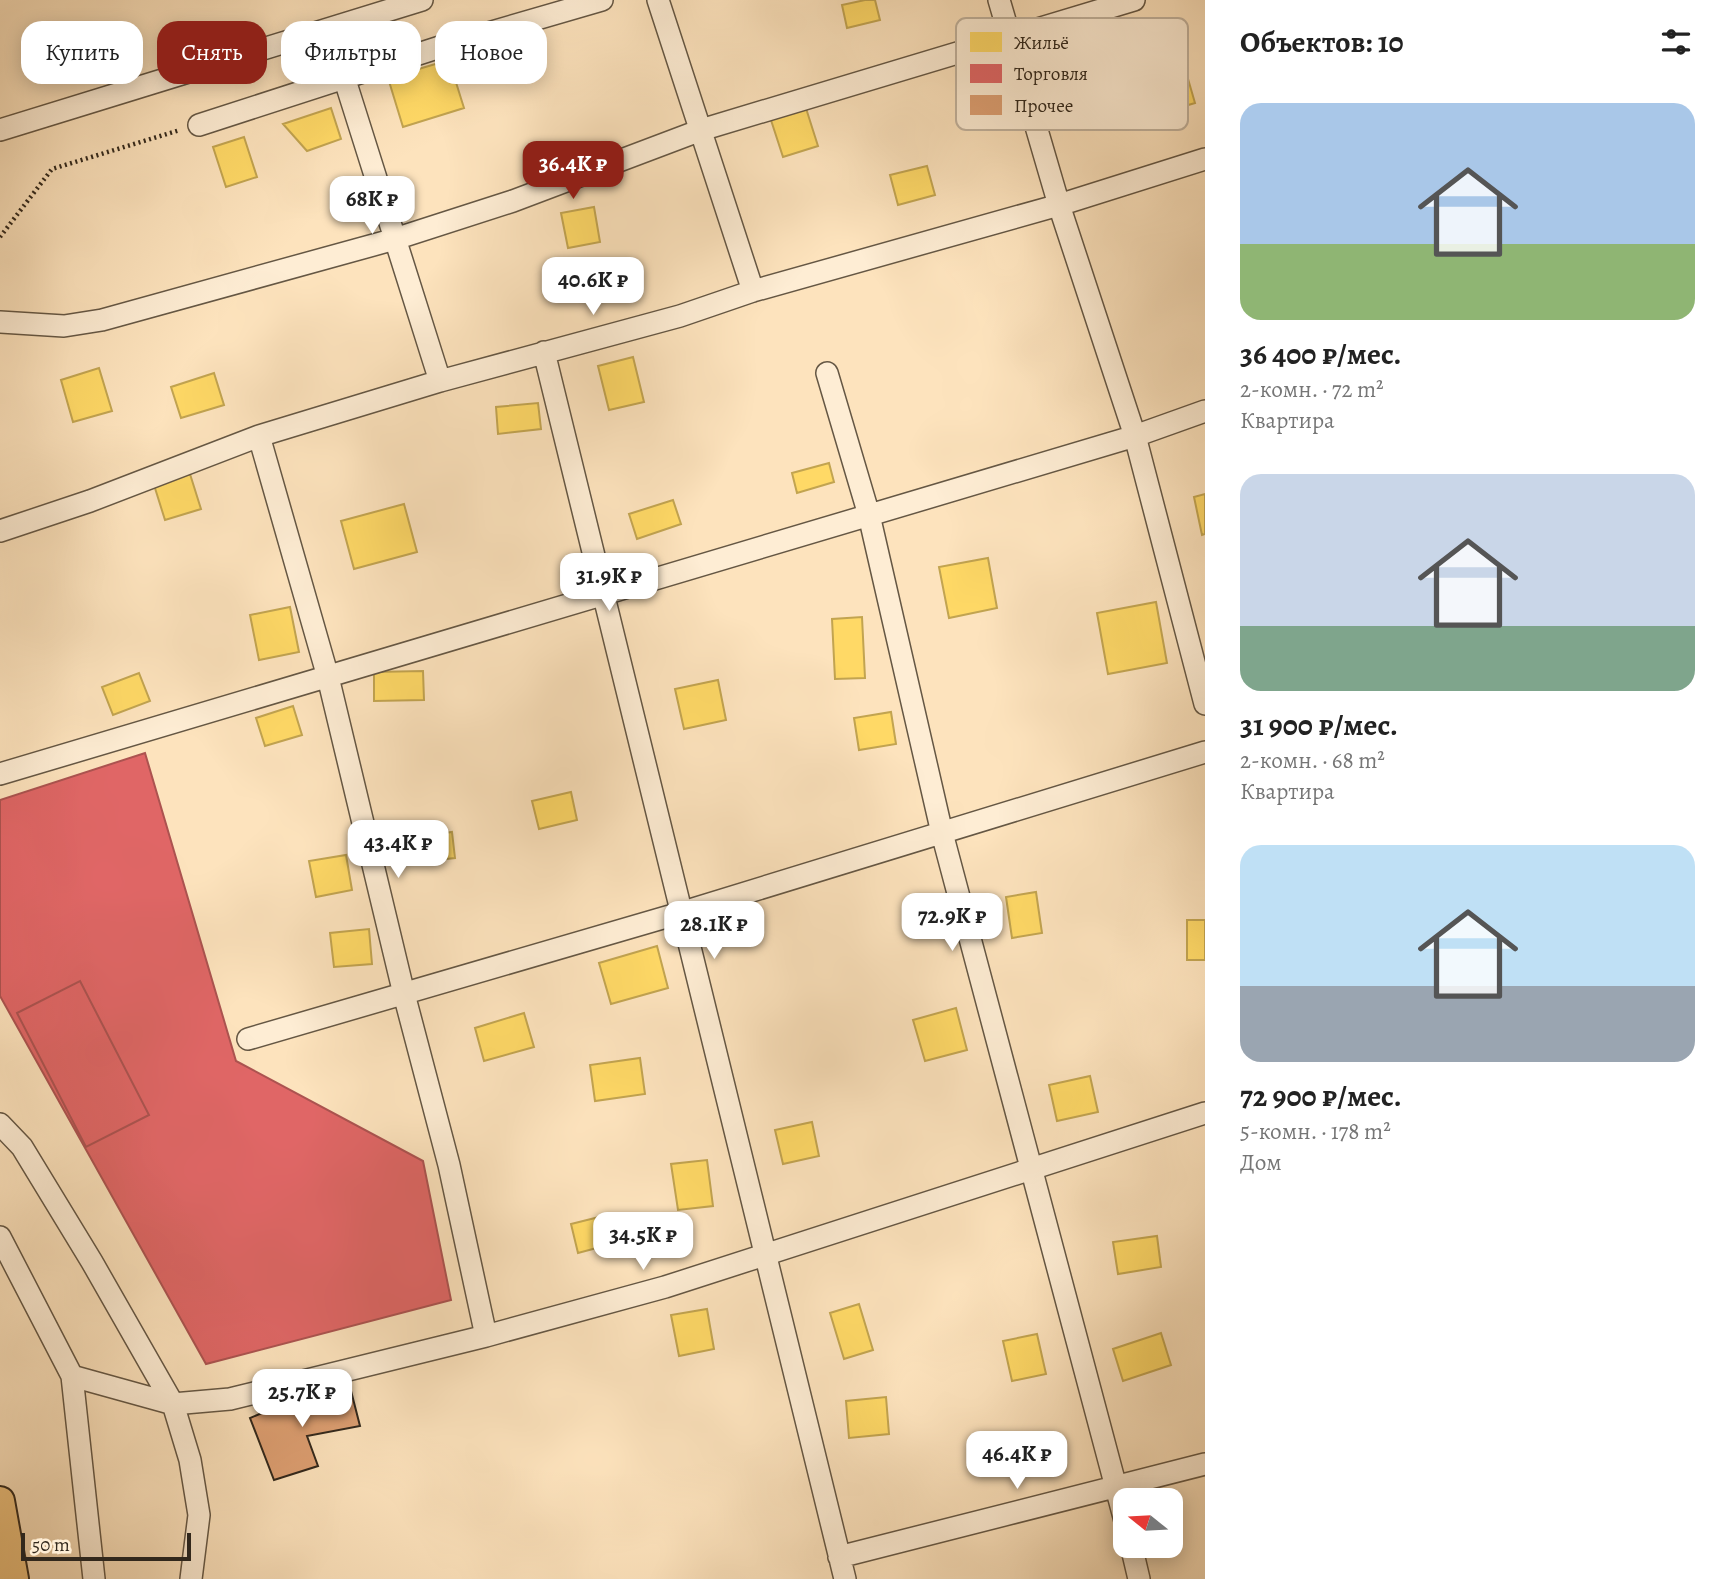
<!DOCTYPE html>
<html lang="ru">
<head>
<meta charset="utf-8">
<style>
  body { margin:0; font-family:Alegreya,serif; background:#f2f2f2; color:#222; height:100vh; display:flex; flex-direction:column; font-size:26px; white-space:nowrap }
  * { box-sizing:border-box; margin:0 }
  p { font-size:23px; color:#767676 }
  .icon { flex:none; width:38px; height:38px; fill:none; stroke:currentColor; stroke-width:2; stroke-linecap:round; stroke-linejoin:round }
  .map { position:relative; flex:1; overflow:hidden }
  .details { display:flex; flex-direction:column; background:#fff; width:525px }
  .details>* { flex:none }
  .guide { position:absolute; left:21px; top:21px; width:665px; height:63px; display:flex; gap:14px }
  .needle { width:46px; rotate:288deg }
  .controls { position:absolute; left:1113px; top:1488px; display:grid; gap:14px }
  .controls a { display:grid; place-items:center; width:70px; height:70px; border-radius:14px; background:#fff; box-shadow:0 4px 18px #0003; font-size:35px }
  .scale { position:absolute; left:21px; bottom:18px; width:170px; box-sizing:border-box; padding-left:7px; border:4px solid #32281c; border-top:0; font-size:19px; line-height:24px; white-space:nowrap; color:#32281c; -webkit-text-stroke:5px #feedd4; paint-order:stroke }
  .price { position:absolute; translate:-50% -60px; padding:0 16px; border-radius:14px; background:#fff; color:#222; font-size:23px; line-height:46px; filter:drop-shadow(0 2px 4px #0008) }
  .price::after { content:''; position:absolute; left:50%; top:42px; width:21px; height:16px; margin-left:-10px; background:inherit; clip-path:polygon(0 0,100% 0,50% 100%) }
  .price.selected { background:#8f2418; color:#fff }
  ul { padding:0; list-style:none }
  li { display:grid; align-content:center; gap:14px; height:371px; padding:0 35px }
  li span { display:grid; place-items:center; height:217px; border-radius:21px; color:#555 }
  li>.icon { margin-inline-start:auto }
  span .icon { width:126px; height:126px; fill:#fffc; stroke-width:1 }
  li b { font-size:30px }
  h2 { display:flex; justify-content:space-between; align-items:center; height:84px; padding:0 35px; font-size:30px }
  .pill { padding:0 24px; border-radius:21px; background:#fff; box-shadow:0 4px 18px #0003; font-size:24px; line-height:63px }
  .pill.selected { background:#8f2418; color:#fff }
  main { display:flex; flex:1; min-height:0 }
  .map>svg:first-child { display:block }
  .homes { fill:#ffd966; stroke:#c2a450; stroke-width:2 }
  .shops { fill:#e06666; stroke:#ac5350; stroke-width:2 }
  .building { fill:#dd9f72; stroke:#32281c; stroke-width:2 }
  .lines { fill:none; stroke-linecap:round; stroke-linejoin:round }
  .minor-casing { stroke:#655744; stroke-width:24 }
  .major-casing { stroke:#32281c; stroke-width:32 }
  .path { stroke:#32281c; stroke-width:4.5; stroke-dasharray:2 3.5; stroke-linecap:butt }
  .minor { stroke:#feedd4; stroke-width:21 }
  .major { stroke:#eec27e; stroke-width:28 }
  .key { fill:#feedd4; stroke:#c1b29d; stroke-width:2 }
  .key-label { font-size:19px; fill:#32281c }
</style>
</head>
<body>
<main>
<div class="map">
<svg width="1205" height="1579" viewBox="0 0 1205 1579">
  <rect width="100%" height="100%" fill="#fde3bd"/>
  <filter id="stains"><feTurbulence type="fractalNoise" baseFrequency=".00286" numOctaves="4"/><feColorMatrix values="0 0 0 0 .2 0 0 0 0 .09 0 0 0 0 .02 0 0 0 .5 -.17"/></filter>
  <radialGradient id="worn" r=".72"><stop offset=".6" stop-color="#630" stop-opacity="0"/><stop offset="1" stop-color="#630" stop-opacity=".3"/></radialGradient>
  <path class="homes" d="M865,0h10l5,20 -33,8 -5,-23z
    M449,60l15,48 -61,19 -15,-49z
    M1184,65l11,38 -37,11 -11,-37z
    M804,102l14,44 -35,11 -14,-43z
    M331,108l10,31 -34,12 -24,-27z
    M244,137l13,40 -31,10 -13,-40z
    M927,166l8,29 -37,10 -8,-30z
    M594,207l6,35 -32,6 -7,-35z
    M633,357l11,45 -35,8 -11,-44z
    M99,368l13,43 -39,11 -12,-42z
    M214,373l10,32 -43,13 -10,-31z
    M538,403l3,26 -43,5 -2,-27z
    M829,463l5,19 -37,11 -5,-20z
    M190,474l11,35 -36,11 -11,-35z
    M1205,494v40l-3,1 -8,-38z
    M673,500l8,24 -44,15 -8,-25z
    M404,504l13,48 -63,17 -13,-48z
    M988,558l9,50 -48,10 -10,-51z
    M1156,602l11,61 -59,11 -11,-61z
    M290,607l9,45 -40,8 -9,-45z
    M862,617l3,61 -30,1 -3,-60z
    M423,671l1,29 -50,1v-29z
    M139,673l11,28 -37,14 -11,-28z
    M718,680l8,40 -42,9 -9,-40z
    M293,706l9,29 -37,11 -9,-28z
    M891,712l5,32 -37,6 -5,-32z
    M571,792l6,28 -38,9 -7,-28z
    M452,832l3,26 -37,4 -2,-25z
    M346,855l6,35 -36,7 -7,-36z
    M1036,892l6,41 -30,5 -6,-41z
    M1187,920h18v40h-18z
    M369,929l3,35 -38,3 -4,-34z
    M657,946l11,42 -57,16 -12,-41z
    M956,1008l11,42 -42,11 -12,-41z
    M524,1013l10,34 -50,14 -9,-33z
    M640,1058l5,36 -50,7 -5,-36z
    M1090,1076l8,36 -41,9 -8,-36z
    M812,1122l7,34 -36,8 -8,-34z
    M707,1160l6,46 -35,4 -7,-46z
    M611,1214l8,28 -41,11 -7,-29z
    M1157,1236l4,31 -43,7 -5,-32z
    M859,1304l14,46 -29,9 -14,-46z
    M707,1309l7,40 -35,7 -8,-41z
    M1161,1333l10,32 -48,16 -10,-32z
    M1037,1334l9,40 -34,7 -9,-40z
    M886,1397l3,37 -40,4 -3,-37z"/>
  <path class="shops" d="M145,753l91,308 187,100 28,139 -245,64 -206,-368v-196z
    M80,981l69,134 -63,32 -69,-134z"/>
  <path class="building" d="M350,1387l10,39 -53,10 11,30 -44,14 -24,-62 43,-18z"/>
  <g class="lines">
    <g class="minor-casing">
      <path id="minor" d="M658,0l95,291
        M999,0l60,205 76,231 70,268
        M344,77l96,304
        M199,125l241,-78 162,-47
        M0,130l422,-130
        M0,322l64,4 38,-6 293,-81 118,-38 188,-71 433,-130
        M544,352l301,1227
        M827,373l42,142 73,318 183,688
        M259,436l69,241 76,317 45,171 37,171
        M0,531l90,-30 169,-65 181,-55 240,-65 73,-25 306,-86 146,-46
        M0,774l1135,-338 70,-25
        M248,1039l432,-126 525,-161
        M0,1124l22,23 70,115 81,142 17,56 9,55 -8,64
        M0,1237l72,139 22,203
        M72,1376l101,28 57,-5 256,-63 179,-49 540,-174
        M1131,1545l8,34
        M839,1557l366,-93"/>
    </g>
    <g class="major-casing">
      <path id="major" d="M0,1501l14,78"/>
    </g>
    <path class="path" d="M0,237l52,-68 128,-39"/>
    <use href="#minor" class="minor"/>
    <use href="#major" class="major"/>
  </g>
  <rect x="956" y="18" width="232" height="112" rx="10" class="key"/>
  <rect x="970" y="32" width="32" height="20" fill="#ffd966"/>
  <rect x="970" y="64" width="32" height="19" fill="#e06666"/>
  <rect x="970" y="95" width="32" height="20" fill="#dd9f72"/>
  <g class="key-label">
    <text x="1014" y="49">Жильё</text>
    <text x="1014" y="80">Торговля</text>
    <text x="1014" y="112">Прочее</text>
  </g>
  <rect width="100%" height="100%" filter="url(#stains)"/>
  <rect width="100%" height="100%" fill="url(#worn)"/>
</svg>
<div class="controls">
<a><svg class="needle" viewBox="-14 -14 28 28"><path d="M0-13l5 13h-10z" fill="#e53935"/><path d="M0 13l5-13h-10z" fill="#767676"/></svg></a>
</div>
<div class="scale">50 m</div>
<b class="price selected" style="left:573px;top:201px">36.4K ₽</b>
<b class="price" style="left:372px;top:236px">68K ₽</b>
<b class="price" style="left:593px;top:317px">40.6K ₽</b>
<b class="price" style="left:609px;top:613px">31.9K ₽</b>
<b class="price" style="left:398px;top:880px">43.4K ₽</b>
<b class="price" style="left:952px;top:953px">72.9K ₽</b>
<b class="price" style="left:714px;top:961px">28.1K ₽</b>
<b class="price" style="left:643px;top:1272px">34.5K ₽</b>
<b class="price" style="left:302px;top:1429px">25.7K ₽</b>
<b class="price" style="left:1017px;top:1491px">46.4K ₽</b>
<div class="guide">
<a class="pill">Купить</a>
<a class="pill selected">Снять</a>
<a class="pill">Фильтры</a>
<a class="pill">Новое</a>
</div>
</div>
<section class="details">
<h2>Объектов: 10<svg class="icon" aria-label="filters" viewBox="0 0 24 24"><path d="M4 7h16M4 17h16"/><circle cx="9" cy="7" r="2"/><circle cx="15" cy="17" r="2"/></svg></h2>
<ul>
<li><span style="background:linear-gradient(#a9c7e8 65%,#8fb573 0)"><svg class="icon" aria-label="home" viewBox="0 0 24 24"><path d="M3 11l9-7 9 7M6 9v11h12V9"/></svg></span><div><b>36 400 ₽/мес.</b><p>2-комн. · 72 m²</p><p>Квартира</p></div></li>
<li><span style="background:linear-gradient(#c9d6e8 70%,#7fa58c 0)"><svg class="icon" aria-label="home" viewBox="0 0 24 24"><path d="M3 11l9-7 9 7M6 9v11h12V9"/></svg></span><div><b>31 900 ₽/мес.</b><p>2-комн. · 68 m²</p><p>Квартира</p></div></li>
<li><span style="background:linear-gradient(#bfe0f5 65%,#9aa5b1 0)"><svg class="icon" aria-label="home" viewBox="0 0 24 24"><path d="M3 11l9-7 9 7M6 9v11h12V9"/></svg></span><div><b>72 900 ₽/мес.</b><p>5-комн. · 178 m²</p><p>Дом</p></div></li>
</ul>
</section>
</main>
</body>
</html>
